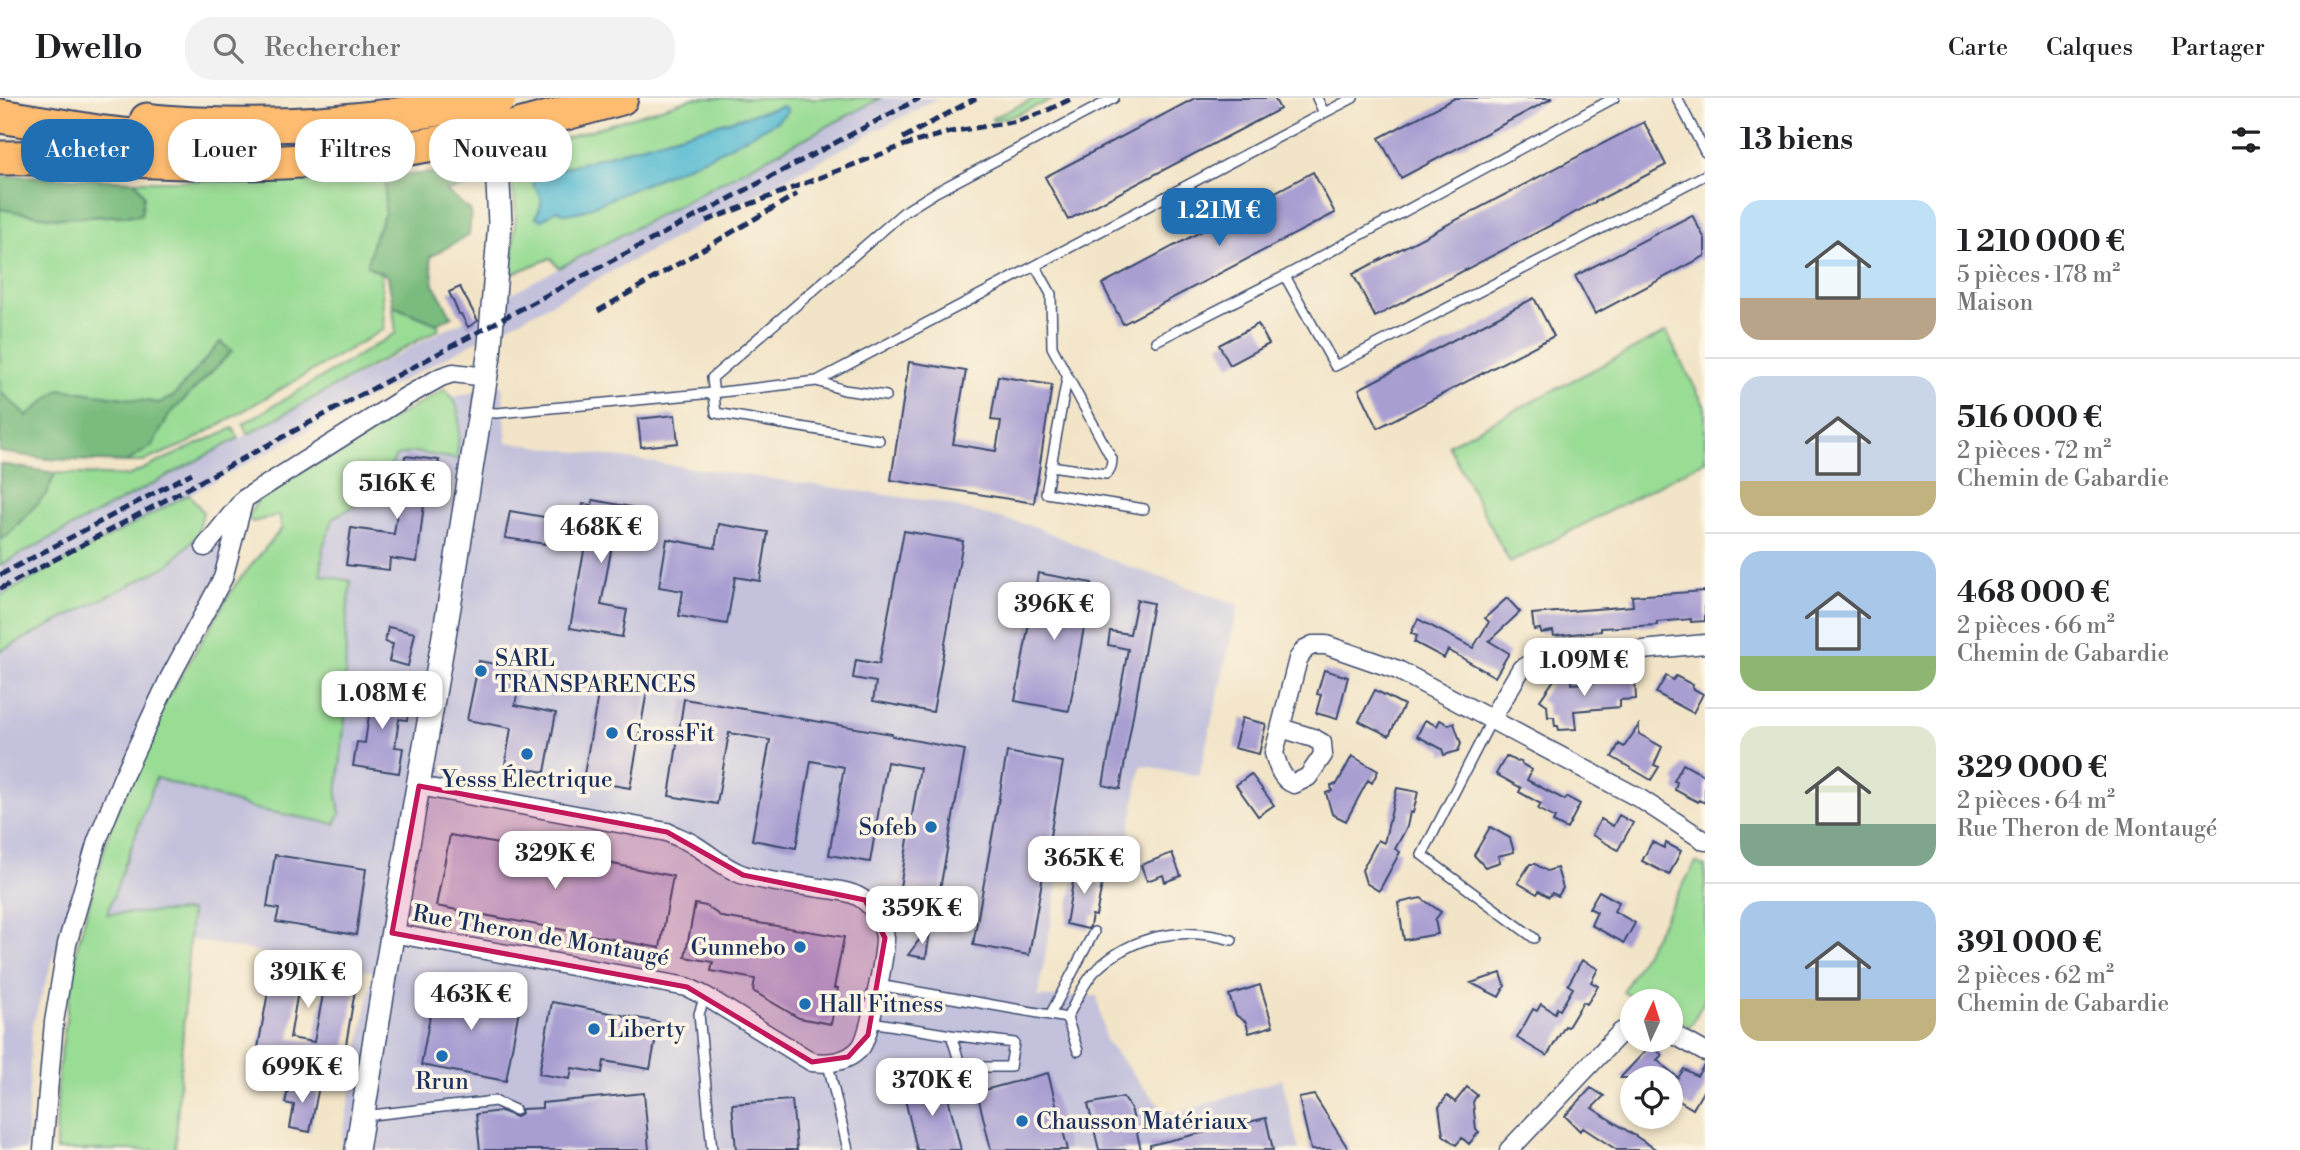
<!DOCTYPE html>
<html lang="fr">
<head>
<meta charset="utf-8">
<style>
  body { margin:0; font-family:"Libre Bodoni",serif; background:#f2f2f2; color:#202124; height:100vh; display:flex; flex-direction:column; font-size:26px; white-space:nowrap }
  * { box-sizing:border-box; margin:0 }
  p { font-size:23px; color:#757577 }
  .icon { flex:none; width:38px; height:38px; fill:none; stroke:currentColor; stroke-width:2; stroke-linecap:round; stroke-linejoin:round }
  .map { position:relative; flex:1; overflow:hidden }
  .side { display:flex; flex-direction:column; background:#fff; width:595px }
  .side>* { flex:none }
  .banner { position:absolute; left:21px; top:21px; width:665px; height:63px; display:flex; gap:14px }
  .needle { width:46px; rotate:4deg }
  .fabs { position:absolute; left:1620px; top:891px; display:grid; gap:14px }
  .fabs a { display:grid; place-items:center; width:63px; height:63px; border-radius:50%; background:#fff; box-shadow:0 4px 10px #0003; font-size:35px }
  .price { position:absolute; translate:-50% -60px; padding:0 16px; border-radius:14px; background:#fff; color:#222; font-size:23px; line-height:46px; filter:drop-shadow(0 2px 4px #0008) }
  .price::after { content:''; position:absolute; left:50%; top:42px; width:21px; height:16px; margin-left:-10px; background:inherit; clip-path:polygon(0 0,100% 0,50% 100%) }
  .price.selected { background:#1f6fb2; color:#fff }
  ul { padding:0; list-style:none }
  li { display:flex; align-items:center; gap:21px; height:175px; padding:0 35px }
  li+li { border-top:2px solid #e0e0e0 }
  li span { display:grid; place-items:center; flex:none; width:196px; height:140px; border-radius:21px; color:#555 }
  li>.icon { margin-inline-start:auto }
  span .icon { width:84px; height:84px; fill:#fffc; stroke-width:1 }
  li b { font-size:30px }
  h2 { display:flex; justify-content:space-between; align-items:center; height:84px; padding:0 35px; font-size:30px }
  .chip { padding:0 24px; border-radius:28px; background:#fff; box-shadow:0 4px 10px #0003; font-size:24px; line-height:63px }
  .chip.selected { background:#1f6fb2; color:#fff }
  header { display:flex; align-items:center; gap:42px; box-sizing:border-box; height:98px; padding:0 35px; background:#fff; border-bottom:2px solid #e0e0e0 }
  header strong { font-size:33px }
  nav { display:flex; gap:38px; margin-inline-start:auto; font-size:24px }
  .search { width:490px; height:63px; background:#f2f2f2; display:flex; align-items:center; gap:18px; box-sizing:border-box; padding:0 24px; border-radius:28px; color:#757577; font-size:26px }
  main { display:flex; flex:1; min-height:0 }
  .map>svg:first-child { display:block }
  .industrial { fill:#c3c1db }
  .green { fill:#99dc94; stroke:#5a8679; stroke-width:2; fill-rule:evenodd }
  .forest { fill:#7abc7e; stroke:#4a766e; stroke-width:2 }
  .water { fill:#53bad1; stroke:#377498; stroke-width:2 }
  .building { fill:#a89ed2; fill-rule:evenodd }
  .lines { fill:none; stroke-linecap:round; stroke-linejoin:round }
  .service-casing { stroke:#3b4a6e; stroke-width:12 }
  .minor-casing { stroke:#3b4a6e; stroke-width:21 }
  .tertiary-casing { stroke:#3b4a6e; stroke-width:26 }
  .motorway-casing { stroke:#3b4a6e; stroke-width:37 }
  .service { stroke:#fff; stroke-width:9 }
  .minor { stroke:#fff; stroke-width:18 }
  .tertiary { stroke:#fff; stroke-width:23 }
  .motorway { stroke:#fdbc6f; stroke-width:33 }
  .rail { stroke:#1b2f5e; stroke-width:5; stroke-dasharray:10 5; stroke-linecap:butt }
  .motorway-bridge-casing { stroke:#3b4a6e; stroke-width:37; stroke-linecap:butt }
  .motorway-bridge { stroke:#fdbc6f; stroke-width:33 }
  .marked { fill:#c2185b; fill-opacity:0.2; stroke:#c2185b; stroke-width:5; stroke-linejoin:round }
  .poi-dot { fill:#1f6fb2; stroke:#fcf5e5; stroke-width:2.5 }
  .labels { text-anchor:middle; stroke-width:7; stroke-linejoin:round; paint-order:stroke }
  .poi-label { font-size:23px; fill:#1b2f5e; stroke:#fcf5e5; text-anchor:start }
  .street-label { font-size:23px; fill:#1b2f5e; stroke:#fcf5e5 }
</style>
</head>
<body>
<header>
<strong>Dwello</strong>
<div class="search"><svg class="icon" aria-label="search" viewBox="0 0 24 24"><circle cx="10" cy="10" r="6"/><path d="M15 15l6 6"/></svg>Rechercher</div>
<nav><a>Carte</a><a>Calques</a><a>Partager</a></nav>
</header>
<main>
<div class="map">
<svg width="1705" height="1052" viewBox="0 0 1705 1052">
  <rect width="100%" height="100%" fill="#fcf5e5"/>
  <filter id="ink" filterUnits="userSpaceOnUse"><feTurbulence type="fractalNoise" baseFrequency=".0143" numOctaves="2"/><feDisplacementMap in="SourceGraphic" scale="14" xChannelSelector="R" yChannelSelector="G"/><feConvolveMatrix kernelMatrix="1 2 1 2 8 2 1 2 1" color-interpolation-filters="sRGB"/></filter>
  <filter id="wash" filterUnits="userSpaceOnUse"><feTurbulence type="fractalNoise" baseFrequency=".00686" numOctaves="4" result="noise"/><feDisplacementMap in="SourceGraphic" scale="28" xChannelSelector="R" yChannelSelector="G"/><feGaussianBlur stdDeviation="1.57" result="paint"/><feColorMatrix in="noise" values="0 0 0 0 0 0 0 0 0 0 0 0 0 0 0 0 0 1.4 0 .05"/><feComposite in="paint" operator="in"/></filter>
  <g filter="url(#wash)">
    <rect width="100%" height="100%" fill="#f2e4c7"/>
    <path class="industrial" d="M881,0h57l-433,230 -1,-6 -23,12 -1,5 -480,257v-30l440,-234 41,-19 1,3 25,-14 1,-7z
      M502,287l5,57 429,60 100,25 75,33 128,45 -40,171 -58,-11 -17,99 -61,-9 -25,142 59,-1 9,45 50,61 12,10 17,-1 97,-32 17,71h-959l33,-178 -183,-32 1,-29 -85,4 50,-137 99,31 80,14 5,-9 -3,-19 8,-77 1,-93 5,-44 -69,-14 172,-170z
      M198,437l13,4 11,8 4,10 -167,383 -27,86 -6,124h-26v-499l169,-86z"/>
    <path class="green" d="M693,0h188l-322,170 -8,-10 -40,16 5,-62 -7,-56zM781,8l5,2 -71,46 -133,57 -16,3 -9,-4 -21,7c9,-17 5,-24 2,-42z
      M1036,0h20l-41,17 -22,6 -1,-3z
      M385,79v36l-12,28 -6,25 14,7 3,56 -196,114 -46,19h-16l26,-16 17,-31 62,-64 -10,-9 -48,55 -14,6 -99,-14 -33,27 -27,-25v-182l54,9 87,-3 3,-20 -9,-14h197z
      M393,208l44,18 2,5 -191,105 -5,-10 153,-91z
      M1666,234l39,75v54l-195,102 -62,-118z
      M445,291c21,18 13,44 12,70l-43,-7 -18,4 -20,39 -42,22 -11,30 -2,28 30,6 -5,44 -1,93 -8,77 3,19 -5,10 -80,-15 -99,-31 -49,136 84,-3 -16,239h-119l2,-77 19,-126 35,-125 54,-121 69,-116 47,-57 -3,-13 -27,7 -4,-5 9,-16 42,-28z
      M233,330l6,10 -239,127v-25l8,-5 39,-42 8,-20 73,3z
      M189,396l14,18 -5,23 -29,30 -169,86v-55z
      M1696,764l9,5v132l-15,28 -19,-9v-17h-31l-17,-9z"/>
    <path class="forest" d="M479,71l1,14 -34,8 25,20 -2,24 -39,22 4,28 18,32 -15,7 -44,-18 -5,-30 -21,-10 6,-25 12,-28v-36z
      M21,78l114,5 9,14 -3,20 -87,3 -54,-9v-32z
      M220,244l12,9 -63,64 -17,31 -26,16 -78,-3 -48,-7v-61l27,25 33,-27 99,14 14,-6z
      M0,366l55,9 -8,20 -39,42 -8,5z"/>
    <path class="water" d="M782,8l4,2 2,3 -12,11 -61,32 -133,57 -16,3 -9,-4 -15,10 -6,-3c8,-16 8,-17 -3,-32l1,-7 4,-3z"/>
    <g id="blocks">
      <path class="building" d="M1195,0h79l6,11 -212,111 -23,-43z
        M1455,0h98l-152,80 -22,-40z
        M1644,24l22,43 -291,152 -22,-43z
        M1313,74l22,41 -212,111 -21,-40z
        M1692,117l13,24v17l-110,58 -20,-38z
        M460,189l18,34 -10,6 -7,-13h-2l-10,-22z
        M1534,200l20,38 -176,92 -19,-39z
        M1258,226l11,20 -39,21 -11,-20z
        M909,264l57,9 -13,73 43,7 5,-30 -10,-1 7,-44 54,9 -18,118 -143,-23z
        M675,317l3,28 -37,4 -3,-28z
        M405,358l34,4 -4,29 -9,-1 -9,74 -27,-4 -1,12 -43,-5 5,-37 43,6z
        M593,402l38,7 -1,5 11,2 -5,30 -23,-4 -12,65 26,5 -5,27 -52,-9 16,-88 -9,-2 6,-34 9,1z
        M510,413l40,7 -4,26 -41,-6z
        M719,426l49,8 -8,49 -25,-4 -8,47 -48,-8 4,-25 -24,-4 8,-48 48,9z
        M904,433l59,10 -30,171 -60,-11 3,-19 -23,-4 3,-18 23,4z
        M1038,475l54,10 -23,128 -54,-10z
        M1705,493v30l-14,1v-3l-34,3v3l-56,3v3l-47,5 -1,-5 -12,2 -1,-4 -6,1 -2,-16 101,-8 -1,-10z
        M1507,500l13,14 -31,29 20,12 -14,24 -47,-27 -4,8 -30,-16 3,-6 -6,-3 7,-14 55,29 16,-26 -4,-4z
        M1137,502l16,3 -33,186 -17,-4 25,-136 -20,-4 2,-14 20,3z
        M388,529l27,6 -7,33 -19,-5 4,-17 -8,-2z
        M479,563l43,8 -7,36 41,8 -11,59 -40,-7 6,-37 -44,-8z
        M1324,572l24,7 -11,42 -21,-6 5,-18 -4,-1z
        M1666,578l7,4 3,-4 17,9 -1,3 11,6 -10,19 -37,-20z
        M1571,579l1,7 63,-5 1,20 -16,1v7l-46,4 2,18 -17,1 -1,-4h-3l-1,-9h-6l-1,-12 -7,-5 14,-20z
        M600,585l47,8 -17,97 -47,-8z
        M364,592l46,6 -3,24 -8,-1 -4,28 8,1 -4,25 -46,-7 4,-24 8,1 4,-28 -8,-1z
        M1375,592l29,15 -15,31 -30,-15z
        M684,601l208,35v2l73,14 -30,167 -20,-4 4,-23 -19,-3 20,-119 -33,-6 -17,100 -41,-7 15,-88 -33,-6 -15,87 -44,-8 18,-100 -41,-7 -12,71 -48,-8z
        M1242,620l24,6 -7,30 -25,-6z
        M1425,622l12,6 3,-6 9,5 5,-2 7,21 -3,7 -14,4 -2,-6 -25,-13z
        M1639,627v9l23,13 -8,18 5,2 -8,13 -39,-23 7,-13 5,3z
        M1007,654l56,10 -34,193 -56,-10z
        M1352,658l26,15 -6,12 -4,-3 -22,41 -14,-7 -6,-21 6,-2 -1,-6 6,-1z
        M1506,658l11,6 4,-1 1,3 10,6 -5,10 38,20 2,-3 13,7 -13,25 -14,-7 2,-4 -17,-9 3,-5 -22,-12 2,-4 -25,-14z
        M1683,666l22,12v27l-6,-3 -1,2 -23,-12 2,-8 -3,-1z
        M1251,676l23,31 -16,11 -22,-31z
        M1397,690l21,4 -5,21 -3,-1 -3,15 -12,22 5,3 -21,39 -13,-8 -4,-13 16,-30 6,3z
        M1619,717l14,8 -15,27 -26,-15 9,-16 12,7z
        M1490,729l20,11 4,14 -16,4 2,6 -15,5 -11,-12z
        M450,737l96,18 1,-2 126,25 -13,72 -224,-42z
        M1652,744l12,6 2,-5 15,8 -12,24 -27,-14z
        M1172,755l9,23 -16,6 -2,-7 -16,6 -6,-16z
        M275,757l91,14 -10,66 -80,-13 3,-13 -12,-2z
        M1076,766l24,4 -2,15 4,1 -6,32 -4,-1 -2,11 -2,3 -22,-5z
        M1530,766h5l12,7 10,-3 6,20 -5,8 -6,-3 -3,4 -10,-6 -2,3 -19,-11z
        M1599,793l20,11 -5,9 21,12 -11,20 -33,-18 6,-13 -8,-4z
        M1421,800l20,14 -6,8 3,14 -34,6 -6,-37z
        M695,806l11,2 16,11 122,20 -10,51h4l-7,36 -32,-6 -46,-27 2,-12 -44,-8 2,-9 -28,-5z
        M931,826l-5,34 -18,-3z
        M274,860l84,14 -15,91 -85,-15zM299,887l25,4 -10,53 -24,-4z
        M1582,862l16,9 -7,13 7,4 -11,18 -4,-2 -15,25 -3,-1 -18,30 -30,-18 16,-29 4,2 4,-7 14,9 2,-5 3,2 13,-22 -5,-3z
        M1501,875l4,13 -6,11 -28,-14z
        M436,885l85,15 -15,83 -85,-16z
        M1260,887l13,41 -24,7 -3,-11 -10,-7 -7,-20z
        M552,904l107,20 -9,47 -46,-8 -2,12 -30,-5 -2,11 -31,-5z
        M1651,947l11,10 -5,5 21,18 6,-9 13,7 8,-12v24l-12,21 -22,-13v-18h-51z
        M1048,975l20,77h-77l-14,-58z
        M290,983l29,5 -9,46 -20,-4 4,-23 -9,-2z
        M944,983l17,69h-44l-14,-59z
        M1467,989l10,8 -4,7 3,28 3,2 -10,12 -7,-6 -6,7 -13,-10 -4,-28 8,-11 8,6z
        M1591,990l13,8 -12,12 65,42h-40l-34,-22 -3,3 -15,-15z
        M644,995l5,57h-169l-4,-36 25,-3 15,6 5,-4 1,-4 20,-1v-5z
        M1314,997l35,55h-38l-12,-52z
        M1123,999l8,11 10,42h-42l-11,-46z
        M792,1002l5,50h-61l-4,-46z
        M1266,1020l7,32h-123v-5z"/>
    </g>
  </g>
  <g filter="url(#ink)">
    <use href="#blocks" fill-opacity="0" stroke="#3b4a6e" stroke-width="2"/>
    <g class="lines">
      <g class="service-casing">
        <path id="service" d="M1317,0l7,15 29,-15
          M1677,0l28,54
          M1036,169l15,27 1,53 60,112c0,6 -1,11 -6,15l-55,-8
          M1285,178l50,90 370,-191
          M1156,243l129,-65 329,-178
          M1067,280l-21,115 98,16
          M817,283l27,9 42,6
          M480,314l17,1 216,-20 104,-12 507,-268
          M879,342l-163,-27 -4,-35 192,-166 32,-20 178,-94
          M1492,621l-70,136 112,83
          M878,887l189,33 11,33
          M705,898l-6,18 13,136
          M1050,917l44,-83
          M1067,920c8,-15 16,-34 28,-47 38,-37 87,-45 137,-31
          M871,924l80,13 10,32h49l4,-24 -63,-8
          M828,966l20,86
          M363,1015l9,2 123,-14 20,9"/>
      </g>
      <g class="minor-casing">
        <path id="minor" d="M205,449l39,-48 163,-103 34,-19 12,-4 33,4
          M1492,620l29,-49 12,-7 16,-3 156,-15
          M1281,630l32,10 9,5 1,12 -15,22 -14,7c-13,-5 -16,-18 -20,-31l24,-94 7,-10 8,-4h13l72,25 241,128 66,43
          M392,835l295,54 18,9 107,66c18,2 37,0 49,-15 9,-12 24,-92 24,-109 -1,-12 -10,-29 -20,-37 -11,-10 -31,-11 -45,-13 -24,-4 -57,-6 -79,-14 -19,-7 -32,-21 -50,-31 -7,-4 -16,-7 -24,-11l-248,-46
          M1671,935l34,19
          M43,1052l11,-128 13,-78 30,-103 26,-64 46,-98 54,-101 21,-79
          M1509,1052l112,-118 12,-7"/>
      </g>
      <g class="tertiary-casing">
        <path id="tertiary" d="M357,1052l28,-173 65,-376 39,-245 11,-133 -2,-39 -9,-66"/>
      </g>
      <g class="motorway-casing">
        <path id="motorway" d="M0,18l104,17 74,8
          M147,22c17,3 36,3 54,4 93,5 182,-5 274,-21
          M504,32l117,-32
          M0,60c95,-2 189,8 284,4 67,-3 131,-14 196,-27"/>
      </g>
      <use href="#service" class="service"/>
      <use href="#minor" class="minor"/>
      <use href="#tertiary" class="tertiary"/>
      <use href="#motorway" class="motorway"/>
      <path class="rail" d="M903,40l73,-40
        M706,123l199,-76 45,-13 68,-11 26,-9 29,-14
        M598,213l199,-117
        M0,477l192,-102
        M0,491l547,-294 373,-197"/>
      <g class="motorway-bridge-casing">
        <path id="motorway-bridge" d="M475,5l24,-5
          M480,37l24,-5"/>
      </g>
      <use href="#motorway-bridge" class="motorway-bridge"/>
    </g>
  </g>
  <path class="marked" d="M419,688l248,46 76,43 122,25 20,38 -17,97 -20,22 -36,5 -125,-75 -295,-54z"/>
  <g class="poi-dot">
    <circle cx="481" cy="573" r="7"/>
    <circle cx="612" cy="635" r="7"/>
    <circle cx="527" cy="656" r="7"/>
    <circle cx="931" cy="729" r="7"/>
    <circle cx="800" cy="849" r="7"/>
    <circle cx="805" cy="906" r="7"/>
    <circle cx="594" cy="931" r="7"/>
    <circle cx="442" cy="958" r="7"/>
    <circle cx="1022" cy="1023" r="7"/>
  </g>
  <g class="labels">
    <g class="poi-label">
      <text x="495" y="568">SARL<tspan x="495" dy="26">TRANSPARENCES</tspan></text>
      <text x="626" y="643">CrossFit</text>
      <text x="527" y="689" text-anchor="middle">Yesss Électrique</text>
      <text x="917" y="737" text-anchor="end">Sofeb</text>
      <text x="786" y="857" text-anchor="end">Gunnebo</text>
      <text x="819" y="914">Hall Fitness</text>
      <text x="608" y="939">Liberty</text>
      <text x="442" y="991" text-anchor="middle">Rrun</text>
      <text x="1036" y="1031">Chausson Matériaux</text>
    </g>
    <g class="street-label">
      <text transform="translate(541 837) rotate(10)" y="8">Rue Theron de Montaugé</text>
    </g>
  </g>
</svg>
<div class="fabs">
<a><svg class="needle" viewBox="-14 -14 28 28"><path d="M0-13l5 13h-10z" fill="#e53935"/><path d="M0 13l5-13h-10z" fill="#757577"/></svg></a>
<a><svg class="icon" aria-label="locate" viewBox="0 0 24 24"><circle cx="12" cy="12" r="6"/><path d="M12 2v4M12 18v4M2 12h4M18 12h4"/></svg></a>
</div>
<b class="price selected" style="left:1219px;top:150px">1.21M €</b>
<b class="price" style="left:397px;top:423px">516K €</b>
<b class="price" style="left:601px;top:467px">468K €</b>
<b class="price" style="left:1054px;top:544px">396K €</b>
<b class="price" style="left:1584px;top:600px">1.09M €</b>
<b class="price" style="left:382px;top:633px">1.08M €</b>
<b class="price" style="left:555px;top:793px">329K €</b>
<b class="price" style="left:1084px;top:798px">365K €</b>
<b class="price" style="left:922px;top:848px">359K €</b>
<b class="price" style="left:308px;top:912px">391K €</b>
<b class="price" style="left:471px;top:934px">463K €</b>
<b class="price" style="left:302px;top:1007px">699K €</b>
<b class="price" style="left:932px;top:1020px">370K €</b>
<div class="banner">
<a class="chip selected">Acheter</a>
<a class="chip">Louer</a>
<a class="chip">Filtres</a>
<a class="chip">Nouveau</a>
</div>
</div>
<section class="side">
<h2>13 biens<svg class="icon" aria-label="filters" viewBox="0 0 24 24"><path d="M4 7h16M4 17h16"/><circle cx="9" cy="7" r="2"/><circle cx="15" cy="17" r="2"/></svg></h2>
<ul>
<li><span style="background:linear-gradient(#bfe0f5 70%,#b9a48a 0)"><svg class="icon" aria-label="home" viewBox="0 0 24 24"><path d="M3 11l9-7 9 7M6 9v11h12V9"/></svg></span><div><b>1 210 000 €</b><p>5 pièces · 178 m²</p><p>Maison</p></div></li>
<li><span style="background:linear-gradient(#c9d6e8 75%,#c2b280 0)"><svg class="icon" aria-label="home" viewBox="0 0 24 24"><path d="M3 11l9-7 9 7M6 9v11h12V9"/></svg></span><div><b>516 000 €</b><p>2 pièces · 72 m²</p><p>Chemin de Gabardie</p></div></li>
<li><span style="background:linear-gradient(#a9c7e8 75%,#8fb573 0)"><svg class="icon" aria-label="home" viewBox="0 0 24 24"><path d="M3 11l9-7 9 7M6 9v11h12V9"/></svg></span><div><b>468 000 €</b><p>2 pièces · 66 m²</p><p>Chemin de Gabardie</p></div></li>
<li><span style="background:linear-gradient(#dfe7d0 70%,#7fa58c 0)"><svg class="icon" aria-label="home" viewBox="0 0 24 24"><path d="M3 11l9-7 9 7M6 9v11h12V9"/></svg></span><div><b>329 000 €</b><p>2 pièces · 64 m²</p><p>Rue Theron de Montaugé</p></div></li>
<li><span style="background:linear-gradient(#a9c7e8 70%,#c2b280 0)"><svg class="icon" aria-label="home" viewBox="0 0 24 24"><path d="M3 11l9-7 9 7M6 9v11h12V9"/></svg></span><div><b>391 000 €</b><p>2 pièces · 62 m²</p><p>Chemin de Gabardie</p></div></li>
</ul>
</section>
</main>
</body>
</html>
